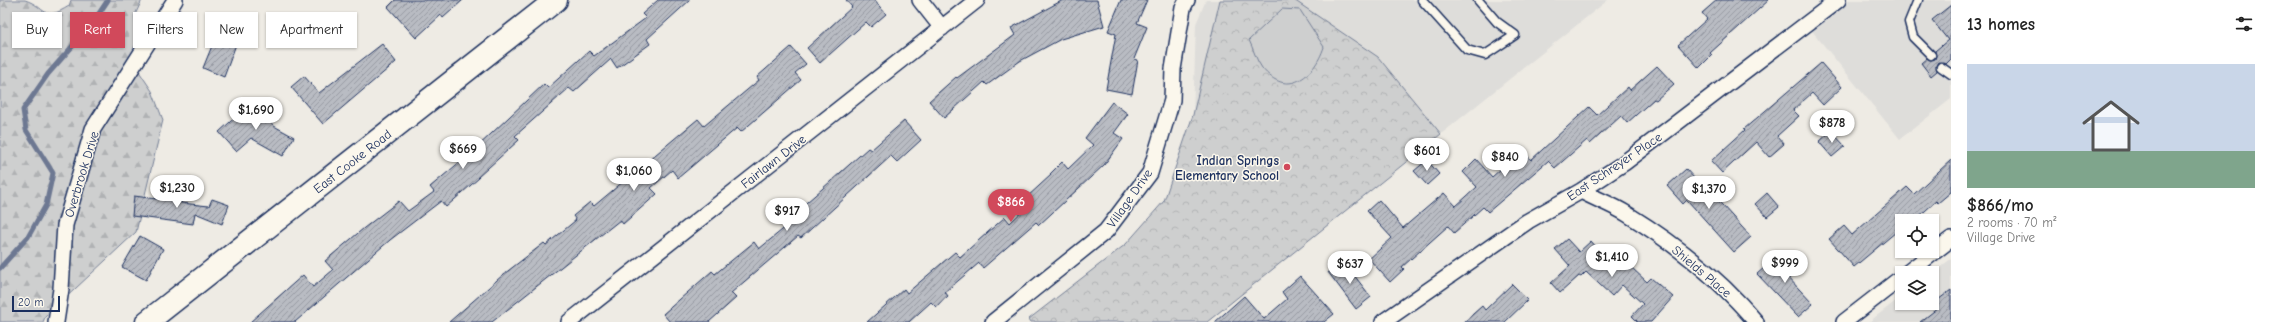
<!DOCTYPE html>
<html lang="en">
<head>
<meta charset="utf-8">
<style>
  body { margin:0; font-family:"Comic Neue",sans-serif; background:#f2f2f2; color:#222; height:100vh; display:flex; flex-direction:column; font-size:15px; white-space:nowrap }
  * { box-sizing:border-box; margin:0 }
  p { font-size:13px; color:#767676 }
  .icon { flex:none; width:22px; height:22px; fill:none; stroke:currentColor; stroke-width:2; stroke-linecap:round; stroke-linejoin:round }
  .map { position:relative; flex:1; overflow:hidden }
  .details { display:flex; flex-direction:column; background:#fff; width:320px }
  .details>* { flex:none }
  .top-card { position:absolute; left:12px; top:12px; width:380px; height:36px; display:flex; gap:8px }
  .tools { position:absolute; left:1895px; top:214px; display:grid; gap:8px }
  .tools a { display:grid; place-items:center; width:44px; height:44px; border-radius:0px; background:#fff; box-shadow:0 1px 3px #0004; font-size:20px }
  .scale { position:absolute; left:12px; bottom:10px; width:48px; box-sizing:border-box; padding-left:4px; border:2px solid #1b2f5e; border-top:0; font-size:11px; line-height:14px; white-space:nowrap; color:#1b2f5e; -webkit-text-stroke:3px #fbf7ec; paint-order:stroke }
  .price { position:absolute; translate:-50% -34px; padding:0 9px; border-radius:14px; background:#fff; color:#222; font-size:13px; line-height:26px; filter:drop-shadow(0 1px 2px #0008) }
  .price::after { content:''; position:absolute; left:50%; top:24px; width:12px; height:9px; margin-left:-6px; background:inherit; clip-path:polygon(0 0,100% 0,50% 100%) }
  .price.active { background:#d1495b; color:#fff }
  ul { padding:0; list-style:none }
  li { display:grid; align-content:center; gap:8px; height:212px; padding:0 16px }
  li span { display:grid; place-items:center; height:124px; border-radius:0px; color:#555 }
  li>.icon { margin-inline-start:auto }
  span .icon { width:72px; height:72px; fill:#fffc; stroke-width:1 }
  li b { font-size:17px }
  h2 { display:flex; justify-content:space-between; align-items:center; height:48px; padding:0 16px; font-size:17px }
  .pill { padding:0 14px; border-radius:0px; background:#fff; box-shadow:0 1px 3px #0004; font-size:14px; line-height:36px }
  .pill.active { background:#d1495b; color:#fff }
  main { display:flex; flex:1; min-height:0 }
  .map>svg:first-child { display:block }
  .built { fill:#deddda }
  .forest { fill:url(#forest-firs); stroke:#747f96 }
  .park { fill:url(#park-crowns); stroke:#747f96 }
  .garden { fill:#cecfcf; stroke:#747f96 }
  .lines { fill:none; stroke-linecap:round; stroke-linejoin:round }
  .stream { stroke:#6d7892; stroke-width:5 }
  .building { fill:url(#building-hatch); stroke:#1b2f5e }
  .service-casing { stroke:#1b2f5e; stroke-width:11 }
  .minor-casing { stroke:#1b2f5e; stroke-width:18 }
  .secondary-casing { stroke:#1b2f5e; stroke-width:25 }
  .service { stroke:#fbf7ec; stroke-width:8 }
  .minor { stroke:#fbf7ec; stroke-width:15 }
  .secondary { stroke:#fbf7ec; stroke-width:22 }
  .poi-dot { fill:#d1495b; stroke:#fbf7ec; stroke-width:1.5 }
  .labels { text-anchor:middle; stroke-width:3; stroke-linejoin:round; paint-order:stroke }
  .poi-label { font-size:13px; font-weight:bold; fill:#1b2f5e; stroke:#fbf7ec; text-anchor:end }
  .street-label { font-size:13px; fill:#1b2f5e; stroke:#fbf7ec }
</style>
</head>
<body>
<main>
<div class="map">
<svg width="1951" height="322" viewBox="0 0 1951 322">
  <defs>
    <pattern id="forest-firs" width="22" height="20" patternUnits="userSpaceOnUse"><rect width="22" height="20" fill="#cecfcf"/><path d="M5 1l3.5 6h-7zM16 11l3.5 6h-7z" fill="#b0b2b4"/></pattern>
    <pattern id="park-crowns" width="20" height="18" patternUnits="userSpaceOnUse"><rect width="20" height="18" fill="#cecfcf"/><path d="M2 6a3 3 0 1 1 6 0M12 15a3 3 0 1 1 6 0" fill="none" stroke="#b0b2b4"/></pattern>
    <pattern id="building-hatch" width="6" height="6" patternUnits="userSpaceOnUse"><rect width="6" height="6" fill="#b9bcc3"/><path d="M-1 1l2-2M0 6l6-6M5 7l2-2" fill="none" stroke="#9699a2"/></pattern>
  </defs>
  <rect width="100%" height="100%" fill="#eeebe4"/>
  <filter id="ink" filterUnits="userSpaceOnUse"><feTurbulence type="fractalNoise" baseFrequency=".025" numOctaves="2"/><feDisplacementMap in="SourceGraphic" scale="8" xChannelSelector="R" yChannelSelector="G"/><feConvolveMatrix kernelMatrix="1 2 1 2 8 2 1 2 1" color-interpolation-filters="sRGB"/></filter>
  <g filter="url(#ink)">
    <path class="built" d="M1206,0h402l-401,322h-176l-2,-3 97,-75 38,-43 29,-86 3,-91z
      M1839,0h112v99l-51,40 -91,-112z
      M1951,259v63h-82l33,-26v7h30v-30z"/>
    <path class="forest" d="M0,0c7,0 18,0 25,0 22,7 17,23 44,6l2,-6h71l-7,15 3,55 14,21 11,29 -27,112 -91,85 -2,5h-43z"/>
    <path class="park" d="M1220,0h74l84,57 63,77 -234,188h-176l-2,-3 97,-75 38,-43 29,-86z"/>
    <path class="garden" d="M1282,9l18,1 24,37c-10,30 -37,52 -62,21 -6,-8 -9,-20 -13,-28z"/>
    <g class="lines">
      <path class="stream" d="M0,268l28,-31 18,-32 7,-32 -27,-43 -3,-20 25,-36 44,-50 16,-24"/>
    </g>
    <path class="building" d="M395,0h68l-20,18 -2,-3 -25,23 -28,-31z
      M658,0h32l-43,39 3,5 -33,24 -6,-9 -37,33 -5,-4 -54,48 4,4 -41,37 1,1 -33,29 -5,-6 -51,39 -95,82h-45l53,-47 10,12 20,-17 -8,-9 39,-33 35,-27 9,10 26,-19 -4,-5 44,-37 70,-66 4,4 41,-37 5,5 52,-38 -4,-4z
      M846,0h28l12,14 -15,13 -5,-5 -46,41 -13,-15 45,-41z
      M1063,0h34l7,26 -43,13 -41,22 -33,24 -3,-3 -40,36 -15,-17 27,-24 1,1 58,-43 -4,-7z
      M1121,0h26l-10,23 10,4 -13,32 4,1 -6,34 -26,-5 10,-55 -8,-3z
      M1717,0h52l-59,53 2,2 -13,13 -21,-23 29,-26 -5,-6z
      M1951,5v54l-5,5 -8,-2 -2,4 1,5 -6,5 -10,-13 6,-5 3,2 5,-1 1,-3 -1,-5 13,-11 -16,-20z
      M218,31l20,8 -14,38 -21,-9z
      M382,44l14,18 -73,62 -32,-37 13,-11 15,17z
      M791,47l15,17 -11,9 6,7 -60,52 -4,-4 -59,50 -6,-8 -21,18 6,6 -34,30 -3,-4 -128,102h-43l55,-48 40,-31 2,2 30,-25 -3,-4 17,-14 4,4 104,-87 6,7 55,-46 -2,-3z
      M1821,63l21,24 -19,18 -11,-12 -19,17 6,6 -22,20 7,8 -15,13 -13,-15 -34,31 -11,-12 34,-31 -1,-1z
      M1657,66l17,18 -18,16 -2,-1 -27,24 -6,-7 -31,28 -3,-4 -32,28 -7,-7 -60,51 -5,-5 -29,26 -6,-7 -46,41 2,2 -14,13 -21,-23 23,-21 -25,-27 12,-11 24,28 41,-35 12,13 21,-19 -14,-15 13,-13 16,18 30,-27 9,10 58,-53 8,8 31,-28 2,3z
      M252,102l22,24 20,11 -11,19 -32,-18 -15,13 -17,-19z
      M1112,102l16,12 -14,19 9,6 -19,26 -65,60 -3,-3 -53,46 -4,-5 -34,29 3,4 -12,11 -5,-5 -22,20h-42l37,-33 3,4 48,-41 5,5 45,-40 5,6 22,-21 -5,-5 24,-22 -1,-1 12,-12 6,7 25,-24 -8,-7z
      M904,121l17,19 -24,22 -6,-6 -90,82 -3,-2 -67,57 5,5 -27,24h-39l-7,-8 49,-43 3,3 39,-32 5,7 29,-24 -3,-4 37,-32 46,-41 3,2z
      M1831,131l14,15 -13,11 -13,-15z
      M1427,160l12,14 -12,11 -13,-14z
      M1951,160v32l-13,11 -2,-2 -22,20h-12v6l-48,40 -25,-28 15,-13 8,9 55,-48 7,7z
      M1686,169l25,28 2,-2 38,42 -17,15 -47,-52 -4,4 -16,-18z
      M158,191l24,3 -1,9 28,3 3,-7 17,6 -7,19 -27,-11 -2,11 -61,-8 2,-20 23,3z
      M1767,193l12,14 -12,10 -12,-13z
      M140,236l23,13 -17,31 -24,-13z
      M1567,239l12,13 12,-11 17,19 7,-8 32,30 4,-4 22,19 -22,25h-13l-6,-6 11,-12 -21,-19 -10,11 -26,-24 -5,5 -2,-1 -19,17 -9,-10 19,-17 -15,-17z
      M1782,252l13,15 -9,8 27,29 -15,13 -41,-43z
      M1343,261l28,36 -15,12 -28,-37z
      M1300,276l34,38 -10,8h-109l29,-26 20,23 23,-20 -5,-7z
      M1512,284l16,16 -23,22h-41l18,-16 3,4z
      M1951,290v32h-31l18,-14 -4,-5z"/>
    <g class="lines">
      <g class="service-casing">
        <path id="service" d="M1422,0l45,50 18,5 30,-20 -18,-13 -19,-22
          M1918,0l-9,22 4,15 18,18
          M1941,67l10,7"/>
      </g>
      <g class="minor-casing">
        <path id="minor" d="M920,0l22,28
          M1581,191c15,8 32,14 46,23 47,29 94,66 129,108
          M1907,273l44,-34
          M56,322l5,-33 4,-64 28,-96 82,-129
          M569,322l408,-322
          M993,322l113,-91 44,-58 22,-73 1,-31 10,-61 4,-8
          M1383,322l145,-101 53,-30 43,-28 214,-163
          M1844,322l58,-45"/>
      </g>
      <g class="secondary-casing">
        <path id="secondary" d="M147,322l409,-322"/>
      </g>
      <use href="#service" class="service"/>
      <use href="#minor" class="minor"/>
      <use href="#secondary" class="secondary"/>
    </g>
  </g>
  <circle class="poi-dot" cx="1287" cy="167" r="4"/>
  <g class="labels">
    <g class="poi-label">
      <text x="1279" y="165">Indian Springs<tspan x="1279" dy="15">Elementary School</tspan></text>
    </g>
    <g class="street-label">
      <text transform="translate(352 161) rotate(-38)" y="5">East Cooke Road</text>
      <text transform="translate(773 161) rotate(-38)" y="5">Fairlawn Drive</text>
      <text transform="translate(1614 166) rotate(-34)" y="5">East Schreyer Place</text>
      <text transform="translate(81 174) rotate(-73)" y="5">Overbrook Drive</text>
      <text transform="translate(1129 198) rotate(-55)" y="5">Village Drive</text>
      <text transform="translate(1702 271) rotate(40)" y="5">Shields Place</text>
    </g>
  </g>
</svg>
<div class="tools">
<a><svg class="icon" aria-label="locate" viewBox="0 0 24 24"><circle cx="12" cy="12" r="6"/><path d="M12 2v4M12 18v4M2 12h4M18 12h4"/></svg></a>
<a><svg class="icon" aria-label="layers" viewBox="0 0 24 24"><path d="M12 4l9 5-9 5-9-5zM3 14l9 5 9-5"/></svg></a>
</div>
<div class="scale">20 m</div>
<b class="price" style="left:256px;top:131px">$1,690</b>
<b class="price" style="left:1832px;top:144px">$878</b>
<b class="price" style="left:463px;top:170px">$669</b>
<b class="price" style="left:1427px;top:172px">$601</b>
<b class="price" style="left:1505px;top:178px">$840</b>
<b class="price" style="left:634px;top:192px">$1,060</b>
<b class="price" style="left:177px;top:209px">$1,230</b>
<b class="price" style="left:1709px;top:210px">$1,370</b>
<b class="price active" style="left:1011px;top:223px">$866</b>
<b class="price" style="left:787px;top:232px">$917</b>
<b class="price" style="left:1612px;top:278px">$1,410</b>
<b class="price" style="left:1785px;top:284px">$999</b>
<b class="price" style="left:1350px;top:285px">$637</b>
<div class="top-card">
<a class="pill">Buy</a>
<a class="pill active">Rent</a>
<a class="pill">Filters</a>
<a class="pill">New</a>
<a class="pill">Apartment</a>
</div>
</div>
<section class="details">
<h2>13 homes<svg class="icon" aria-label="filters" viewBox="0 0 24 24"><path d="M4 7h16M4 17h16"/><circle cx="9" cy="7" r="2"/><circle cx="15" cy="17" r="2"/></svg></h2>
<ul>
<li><span style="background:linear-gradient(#c9d6e8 70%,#7fa58c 0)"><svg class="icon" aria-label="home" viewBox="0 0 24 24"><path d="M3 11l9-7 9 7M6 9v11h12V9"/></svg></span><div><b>$866/mo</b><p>2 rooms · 70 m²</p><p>Village Drive</p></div></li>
</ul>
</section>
</main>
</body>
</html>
